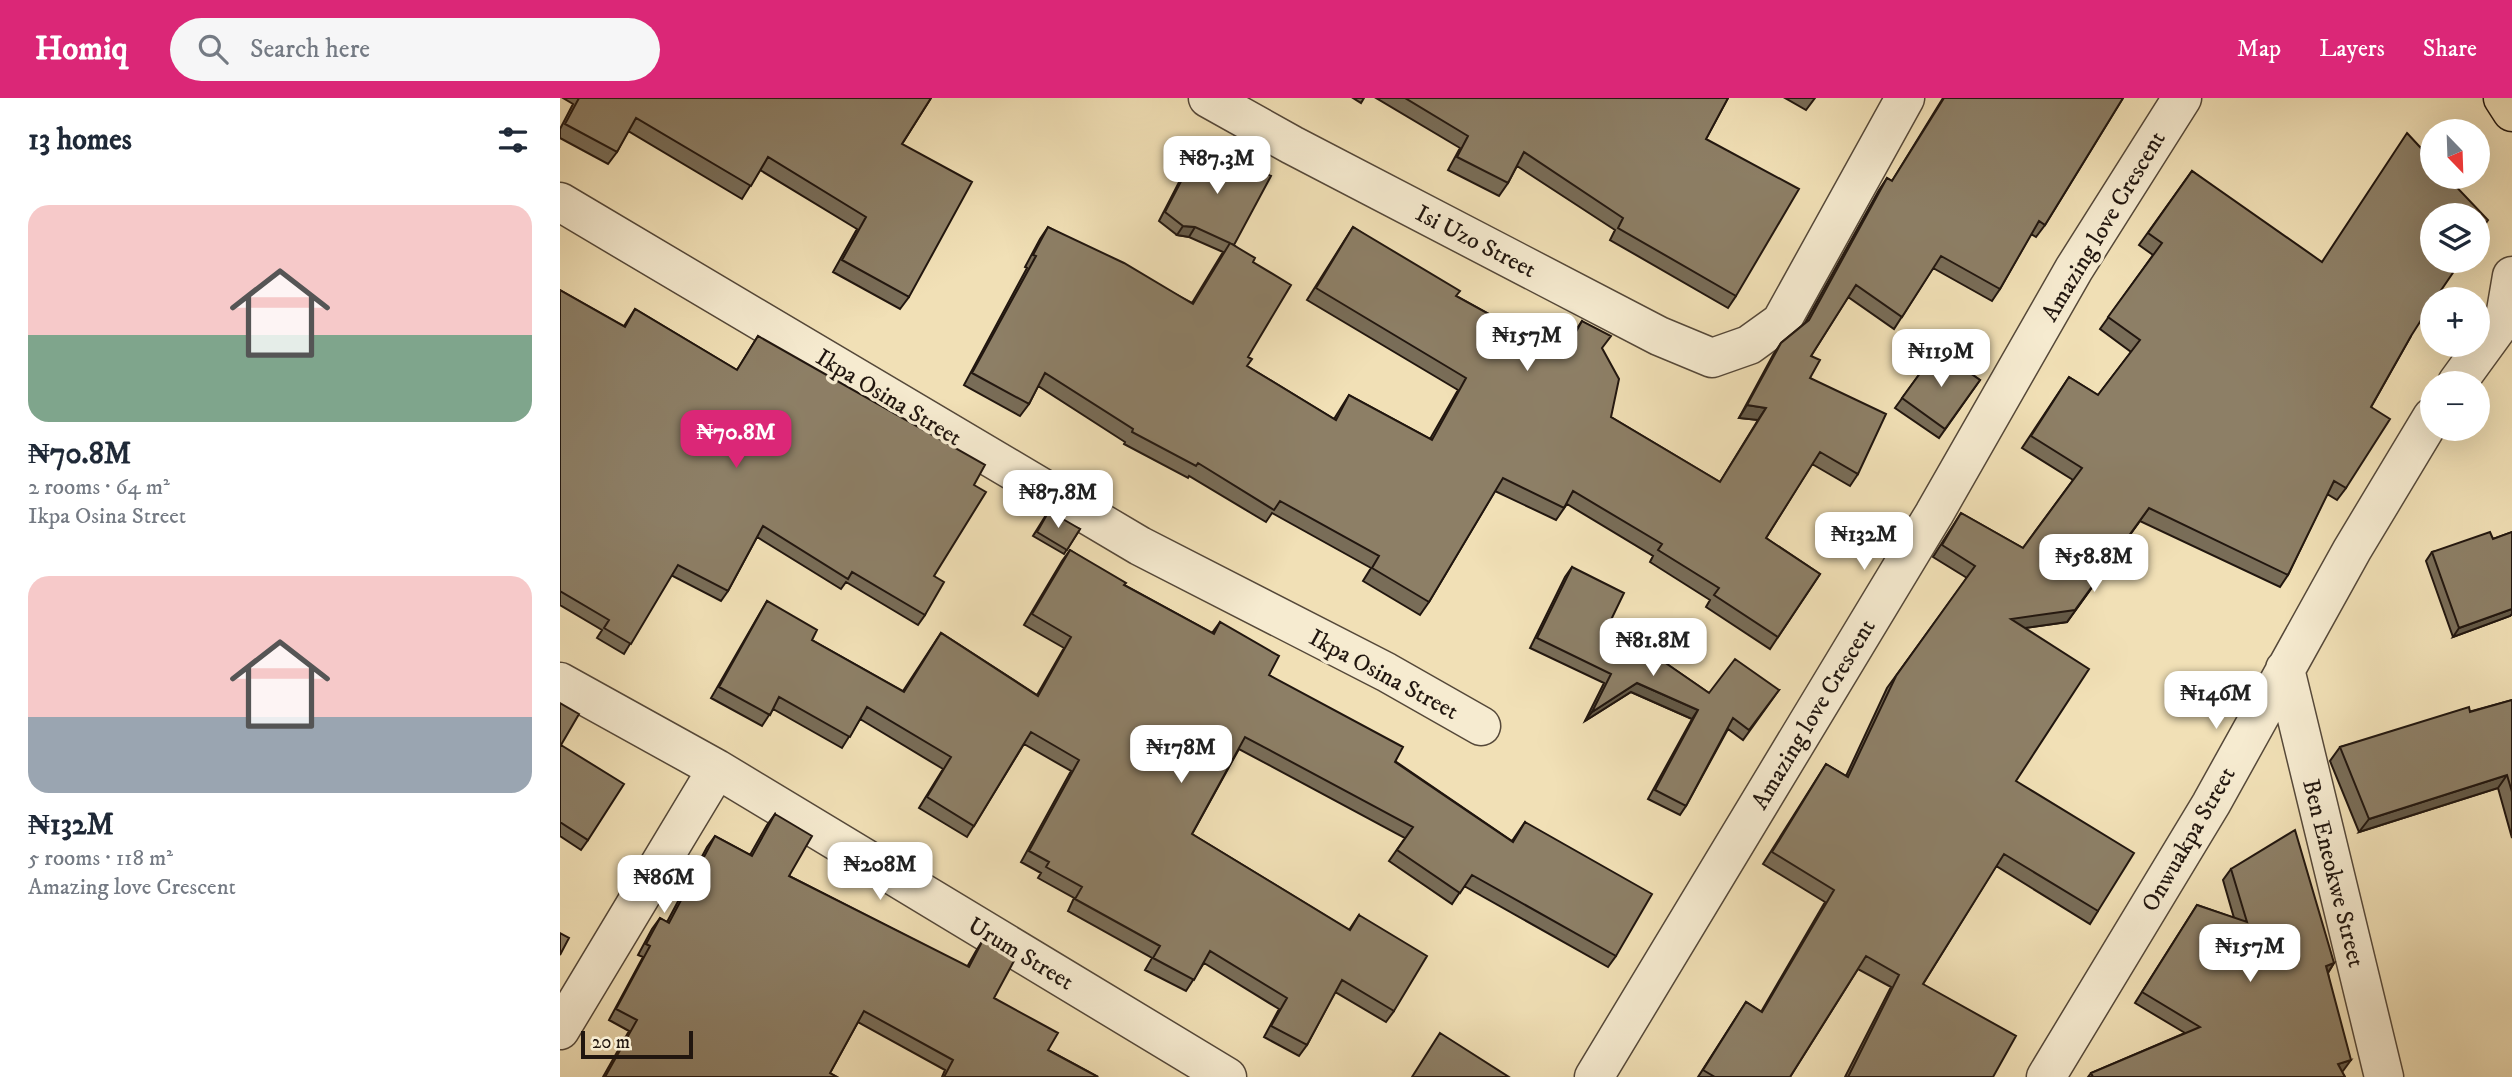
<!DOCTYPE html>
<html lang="en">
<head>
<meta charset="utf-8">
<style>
  body { margin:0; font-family:"IM FELL DW Pica",serif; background:#f6f6f7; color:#1f2937; height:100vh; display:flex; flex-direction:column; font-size:26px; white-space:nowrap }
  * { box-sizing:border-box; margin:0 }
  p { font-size:23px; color:#747a83 }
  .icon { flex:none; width:38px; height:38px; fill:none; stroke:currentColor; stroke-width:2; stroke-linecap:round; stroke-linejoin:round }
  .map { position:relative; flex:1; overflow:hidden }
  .sheet { display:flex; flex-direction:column; background:#fff; width:560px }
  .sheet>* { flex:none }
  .needle { width:46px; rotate:157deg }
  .tools { position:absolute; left:1860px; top:21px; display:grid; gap:14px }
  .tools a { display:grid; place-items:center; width:70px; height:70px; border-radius:50%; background:#fff; box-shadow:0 7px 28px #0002; font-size:35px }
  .scale { position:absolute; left:21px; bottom:18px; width:112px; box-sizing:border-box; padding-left:7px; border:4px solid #21160f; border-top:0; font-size:19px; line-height:24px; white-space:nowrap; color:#21160f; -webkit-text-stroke:5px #f6ebd0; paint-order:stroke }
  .price { position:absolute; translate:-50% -60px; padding:0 16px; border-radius:14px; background:#fff; color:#222; font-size:23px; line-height:46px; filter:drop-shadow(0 2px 4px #0008) }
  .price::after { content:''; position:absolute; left:50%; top:42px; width:21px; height:16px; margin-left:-10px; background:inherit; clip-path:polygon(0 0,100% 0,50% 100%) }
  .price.current { background:#db2777; color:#fff }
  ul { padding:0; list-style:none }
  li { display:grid; align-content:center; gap:14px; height:371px; padding:0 28px }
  li span { display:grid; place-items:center; height:217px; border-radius:21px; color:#555 }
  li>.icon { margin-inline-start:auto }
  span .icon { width:126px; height:126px; fill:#fffc; stroke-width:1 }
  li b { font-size:30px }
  h2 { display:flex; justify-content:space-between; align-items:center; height:84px; padding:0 28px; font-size:30px }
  header { display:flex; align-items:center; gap:42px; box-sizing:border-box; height:98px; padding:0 35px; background:#db2777; color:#fff }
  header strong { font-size:33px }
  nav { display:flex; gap:38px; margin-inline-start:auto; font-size:24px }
  .search { width:490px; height:63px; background:#f6f6f7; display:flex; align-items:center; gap:18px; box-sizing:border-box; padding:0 24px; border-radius:38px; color:#747a83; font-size:26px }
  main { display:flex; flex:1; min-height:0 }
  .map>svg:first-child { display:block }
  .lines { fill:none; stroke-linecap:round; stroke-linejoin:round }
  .minor-casing { stroke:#554839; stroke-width:41 }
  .major-casing { stroke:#21160f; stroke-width:41 }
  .minor { stroke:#f6ebd0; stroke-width:38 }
  .major { stroke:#f1e0b6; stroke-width:38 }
  .wall { fill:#796d58; stroke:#21160f; stroke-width:2 }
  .shaded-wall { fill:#635947; stroke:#21160f; stroke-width:2 }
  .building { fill:#8d7f66; stroke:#21160f; stroke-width:2 }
  .labels { text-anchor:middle; stroke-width:7; stroke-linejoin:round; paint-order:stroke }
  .street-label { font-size:24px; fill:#21160f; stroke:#f6ebd0 }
</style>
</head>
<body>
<header>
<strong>Homiq</strong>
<div class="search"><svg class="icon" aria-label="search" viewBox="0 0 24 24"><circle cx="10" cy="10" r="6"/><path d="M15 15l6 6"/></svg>Search here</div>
<nav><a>Map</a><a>Layers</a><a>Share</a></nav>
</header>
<main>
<section class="sheet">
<h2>13 homes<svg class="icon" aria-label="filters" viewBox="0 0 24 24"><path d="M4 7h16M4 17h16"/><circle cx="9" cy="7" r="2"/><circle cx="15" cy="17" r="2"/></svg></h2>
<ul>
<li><span style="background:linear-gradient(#f6c9c9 60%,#7fa58c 0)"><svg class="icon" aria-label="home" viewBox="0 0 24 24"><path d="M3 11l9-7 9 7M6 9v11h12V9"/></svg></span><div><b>₦70.8M</b><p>2 rooms · 64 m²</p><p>Ikpa Osina Street</p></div></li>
<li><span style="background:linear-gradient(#f6c9c9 65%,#9aa5b1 0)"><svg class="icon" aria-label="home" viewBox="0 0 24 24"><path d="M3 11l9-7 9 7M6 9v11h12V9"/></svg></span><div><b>₦132M</b><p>5 rooms · 118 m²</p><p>Amazing love Crescent</p></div></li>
</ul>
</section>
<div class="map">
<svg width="1952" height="979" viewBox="0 0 1952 979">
  <rect width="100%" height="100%" fill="#f1e0b6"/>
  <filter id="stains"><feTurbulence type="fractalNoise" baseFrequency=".00286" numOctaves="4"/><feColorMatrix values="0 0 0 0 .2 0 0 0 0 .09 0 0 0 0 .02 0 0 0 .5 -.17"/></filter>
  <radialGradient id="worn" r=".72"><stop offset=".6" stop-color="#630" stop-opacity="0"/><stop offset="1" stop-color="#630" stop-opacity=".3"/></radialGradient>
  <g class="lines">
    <g class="minor-casing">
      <path id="minor" d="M648,0l84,47 367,191 53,22 37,-13 32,-23 124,-224
        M0,104l580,344 246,126 95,54
        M1897,285l48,-66 7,-41
        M1725,571l99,408
        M0,584l157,87 510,308
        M0,932l157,-261
        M1034,979l340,-563 140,-245 108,-171
        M1486,979l165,-273 141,-254 80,-133"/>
    </g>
    <g class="major-casing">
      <path id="major" d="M1943,0l9,14"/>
    </g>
    <use href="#minor" class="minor"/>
    <use href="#major" class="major"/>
  </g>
  <path class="wall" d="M3,0h368l-29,46 7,153 -9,12 -67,-37 24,-43 -97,-59 -18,29 -114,-68 -11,21 -9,12 -48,-26v-9l13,-25z
    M793,0h11l-3,5z
    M816,0h352l-22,41 30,157 -8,12 -118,-68 5,-10 -98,-64 -9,17 -9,13 -51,-26 12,-22z
    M1225,0h30l-9,12z
    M1383,0h180l-78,127 -9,12 -5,-3 -31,55 -8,12 -59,-33 -39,61 -46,-32 -37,59 -1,22 48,96 -8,12 -38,-22 -46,74 54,36 -50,75 -64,-42 4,-7 -60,-38 3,-6 -86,-52 -11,16 -61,-29 -66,111 -9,13 -57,-34 8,-13 -99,-55 -6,9 -77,-46 -1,2 -64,-34 1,-2 -87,-56 -9,18 -9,12 -56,-31 63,-117 -2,-1 15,-28 8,-12 144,76 31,-51 -34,-15 -12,-2 -18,-14 33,-64 7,-10 36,20 5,-7 -6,85 19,17 -6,104 87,53 15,-24 81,44 28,-49 -151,-90 46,-73 103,69 106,58 12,-21 8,-12 20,27 9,69 109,65 38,-62 -19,-2 34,-63 8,-12 24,-20 74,-133 8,-12 5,3z
    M1632,73l219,165 -40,71 -25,81 -9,12 -10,-6 -39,81 -8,12 -140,-66 -73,101 -42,6 -9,153 82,130 -8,13 -94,-58 -73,118 70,93h-148l46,-90 -33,-18 -68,108h-92l48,-75 15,10 64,-110 -62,-38 63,-100 20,12 41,-88 80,-110 -34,-21 28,-44 62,35 50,-68 -51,-32 47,-71 29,18 33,-43 -31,-23 53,-74 -14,-10z
    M0,192l64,36 11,-17 102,61 21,-34 216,149 -40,91 -9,39 -7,10 -72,-43 -5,7 -84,-52 -29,54 -7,10 -50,-26 -47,79 -27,-16 5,-8 -42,-25z
    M1377,252l43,30 -41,58 -44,-30z
    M486,417l34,14 -16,25 -31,-18z
    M1952,434v82l-2,2 -57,21 -27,-76 6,-9 61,-13z
    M510,452l54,35 88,48 8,-11 49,53 243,166 13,-19 91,134 -8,11 -144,-81 -12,18 -63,-43 16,-23 -166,-89 -47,85 157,96 10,-15 35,96 -8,11 -51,-30 -28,53 -8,11 -35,-19 15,-28 -75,-46 -18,28 -41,-21 7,-12 -84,-47 6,-13 -36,-20 3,-5 -20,-11 50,-91 -47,-27 -57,93 -48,-29 24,-39 -83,-50 -18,29 -69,-39 -11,17 -51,-28 49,-85 7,-12 45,39 91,51 38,-58 96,62 27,-47 -40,-23 38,-64z
    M1012,469l37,57 100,69 70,-3 -36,50 -15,-11 -42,77 -6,9 -32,-16 44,-80 -61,-27 -46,29 19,-38 -74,-35 35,-71z
    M1952,602v138l-14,-50 -139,44 -29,-71 10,-14z
    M0,605l1,42 27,95 -7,10 -21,-14z
    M215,716l14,62 178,91 9,-16 7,-11 11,58 54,52 50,27h-156l3,-7 -87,-48 -28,51 7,4h-234l26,-46 -20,-11 34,-63 -5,-2 14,-26 8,-11 7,4 40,-75 8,-11 35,19 17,-30z
    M1671,771l103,94 -6,10 14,99 3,5h-257l3,-4 94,-40 -50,-30 62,-98 37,13 -11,-38z"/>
  <path class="shaded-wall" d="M623,128l12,1 -6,10 -12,-2z
    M1187,307l19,3 -8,12 -19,-2z
    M1589,410l-82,114 -64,9 8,-12z
    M1952,511v5l-2,2 -57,21 6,-9z
    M1077,585l61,27 -6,9 -61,-27 -46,29 7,-9z
    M1947,677l-9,13 -139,44 10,-13z
    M1774,865l-7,11 -1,-8z
    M1791,962l-8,11 -12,4 7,-11z"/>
  <path class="building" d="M19,0h352l-29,46 70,38 -63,115 -67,-37 24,-43 -98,-60 -17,29 -115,-68 -19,34 -52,-28z
    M845,0h323l-22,41 93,50 -63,107 -118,-68 5,-10 -99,-66 -16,31 -51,-26 11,-21z
    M1384,0h179l-78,127 -6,-4 -39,68 -59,-33 -39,61 -46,-32 -45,71 9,4 -10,18 76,36 -28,60 -38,-22 -54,86 54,36 -42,63 -64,-42 5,-7 -61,-38 4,-6 -89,-53 -9,17 -61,-30 -74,124 -57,-34 7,-12 -99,-55 -6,9 -76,-47 -2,3 -64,-34 1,-3 -88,-56 -16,31 -57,-31 64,-117 -3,-1 15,-28 76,36 69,41 37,-61 25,15 -2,4 38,23 -43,72 4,2 -5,7 89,54 13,-25 83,45 34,-62 -150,-90 37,-61 107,64 -4,5 107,59 19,-34 29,15 -9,12 17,31 -8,38 109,65 46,-74 -19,-3 34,-62 28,-23 78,-142 5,3z
    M1847,35l25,27v17h15l41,43 -10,15v-20h-46v46h29l-26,38h-3v4l-21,33 -40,71 19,12 -44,69 -12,-7 -46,94 -139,-67 -74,102 -64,9 78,50 -73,112 118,72 -36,58 -94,-57 -81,130 93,52 -23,41h-145l51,-102 -33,-19 -76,121h-75l-12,-7 43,-68 16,10 72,-122 -62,-38 54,-88 22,13 48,-101 79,-110 -33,-21 19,-32 62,35 59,-80 -51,-32 38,-59 29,18 42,-55 -32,-23 54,-74 -14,-10 44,-62 130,91z
    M639,49l37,20 4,-7 31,16 -37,69 -39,-18 -12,-1 -18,-14z
    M0,192l65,37 10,-18 102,61 21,-34 227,129 -11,20 12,7 -52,84 10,6 -19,33 -73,-43 -4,7 -85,-53 -35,65 -50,-26 -47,79 -27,-16 5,-8 -49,-29z
    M1377,252l43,30 -35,49 -43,-31z
    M489,413l31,18 -13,21 -30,-18z
    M1930,434l3,7 19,-7v77l-53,19 -27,-76z
    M510,452l56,33 -2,2 90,49 6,-12 59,34 -10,19 134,72 -8,15 118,80 12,-20 127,72 -36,62 -144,-81 -12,18 -63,-43 16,-23 -168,-90 -53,97 158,96 9,-15 68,41 -33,55 -52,-31 -35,65 -36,-19 16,-28 -77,-47 -16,29 -41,-22 7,-12 -85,-47 7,-12 -36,-20 3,-5 -20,-11 50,-91 -48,-28 -57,94 -47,-29 24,-40 -84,-50 -17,30 -71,-40 -9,18 -51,-28 48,-86 50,29 -5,10 92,52 37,-59 97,63 33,-59 -39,-23z
    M1012,469l52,26 -15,31 100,69 26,-34 44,31 -30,40 -16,-12 -47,88 -31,-16 43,-80 -61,-27 -45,29 19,-38 -74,-36z
    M1952,602v92l-5,-17 -138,44 -29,-72 129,-40 1,5z
    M0,605l19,11 -18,31 63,39 -36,56 -28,-18z
    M215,716l37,22 -23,40 180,91 14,-27 32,19 -21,39 64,35 -10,17 50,27h-154l9,-17 -89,-49 -34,62 7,4h-232l32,-57 -21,-11 34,-63 -4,-2 14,-26 9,5 46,-87 37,20z
    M1735,732l39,133 -8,3 25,94 -13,4 7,13h-252l-2,-4 109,-46 -58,-35 55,-87 50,17 -16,-53z
    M0,835l9,5 -9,17z
    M880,935l69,44h-97z"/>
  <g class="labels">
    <g class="street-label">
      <text transform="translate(1543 128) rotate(-59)" y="8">Amazing love Crescent</text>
      <text transform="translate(916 143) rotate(27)" y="8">Isi Uzo Street</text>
      <text transform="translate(329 299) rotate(31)" y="8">Ikpa Osina Street</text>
      <text transform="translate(824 576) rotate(28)" y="8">Ikpa Osina Street</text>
      <text transform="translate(1253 616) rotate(-59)" y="8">Amazing love Crescent</text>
      <text transform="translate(1628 741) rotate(-60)" y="8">Onwuakpa Street</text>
      <text transform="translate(1774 775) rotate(76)" y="8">Ben Eneokwe Street</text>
      <text transform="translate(461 855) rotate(31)" y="8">Urum Street</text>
    </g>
  </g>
  <rect width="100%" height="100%" filter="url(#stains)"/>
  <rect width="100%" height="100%" fill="url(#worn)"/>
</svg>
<div class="tools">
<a><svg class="needle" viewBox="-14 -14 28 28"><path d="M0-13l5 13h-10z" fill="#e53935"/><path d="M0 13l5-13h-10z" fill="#747a83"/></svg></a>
<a><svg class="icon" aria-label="layers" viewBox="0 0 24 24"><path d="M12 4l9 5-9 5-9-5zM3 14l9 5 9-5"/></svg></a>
<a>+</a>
<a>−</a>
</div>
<div class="scale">20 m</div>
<b class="price" style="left:657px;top:98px">₦87.3M</b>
<b class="price" style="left:967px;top:275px">₦157M</b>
<b class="price" style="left:1381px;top:291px">₦119M</b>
<b class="price current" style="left:176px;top:372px">₦70.8M</b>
<b class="price" style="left:498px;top:432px">₦87.8M</b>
<b class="price" style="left:1304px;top:474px">₦132M</b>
<b class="price" style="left:1534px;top:496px">₦58.8M</b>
<b class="price" style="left:1093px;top:580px">₦81.8M</b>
<b class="price" style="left:1656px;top:633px">₦146M</b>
<b class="price" style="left:621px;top:687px">₦178M</b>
<b class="price" style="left:320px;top:804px">₦208M</b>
<b class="price" style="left:104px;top:817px">₦86M</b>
<b class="price" style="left:1690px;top:886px">₦157M</b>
</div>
</main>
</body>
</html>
